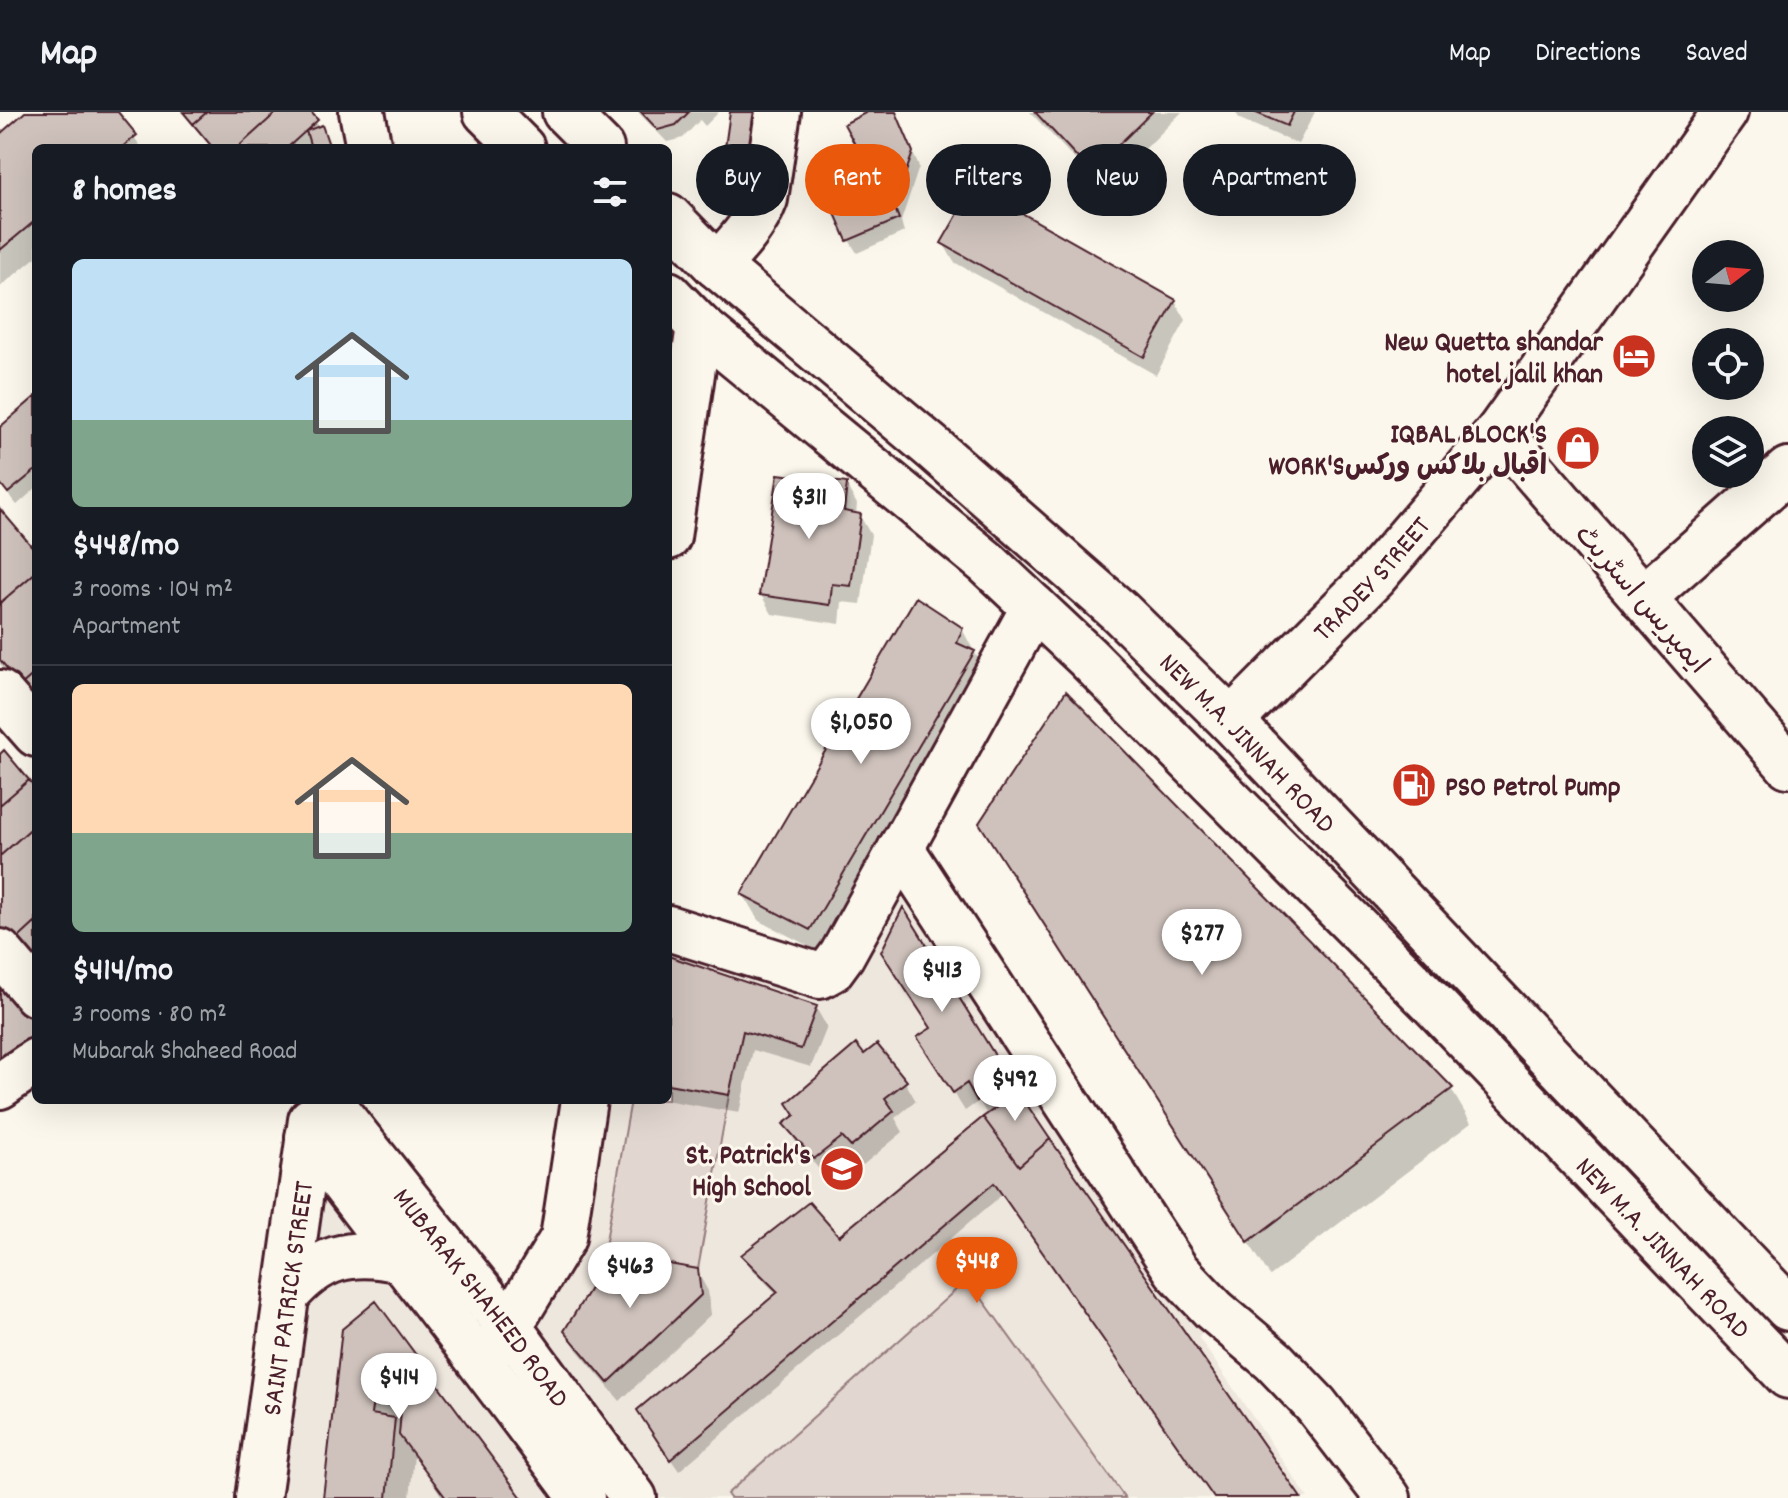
<!DOCTYPE html>
<html lang="en">
<head>
<meta charset="utf-8">
<style>
  body { margin:0; font-family:Dekko,"Playpen Sans Arabic",sans-serif; background:#242831; color:#f1f3f6; height:100vh; display:flex; flex-direction:column; font-size:30px; white-space:nowrap }
  * { box-sizing:border-box; margin:0 }
  p { font-size:26px; color:#9ea1a6 }
  .icon { flex:none; width:44px; height:44px; fill:none; stroke:currentColor; stroke-width:2; stroke-linecap:round; stroke-linejoin:round }
  .map { position:relative; flex:1; overflow:hidden }
  .side { position:absolute; left:32px; top:32px; width:640px; height:960px; display:flex; flex-direction:column; background:#171b24; border-radius:12px; box-shadow:0 8px 32px #0002 }
  .side>* { flex:none }
  .hud { position:absolute; left:696px; top:32px; width:760px; height:72px; display:flex; gap:16px }
  .needle { width:52px; rotate:74deg }
  .fabs { position:absolute; left:1692px; top:128px; display:grid; gap:16px }
  .fabs a { display:grid; place-items:center; width:72px; height:72px; border-radius:50%; background:#171b24; box-shadow:0 8px 32px #0002; font-size:40px }
  .price { position:absolute; translate:-50% -68px; padding:0 18px; border-radius:28px; background:#fff; color:#222; font-size:26px; line-height:52px; filter:drop-shadow(0 2px 4px #0008) }
  .price::after { content:''; position:absolute; left:50%; top:48px; width:24px; height:18px; margin-left:-12px; background:inherit; clip-path:polygon(0 0,100% 0,50% 100%) }
  .price.active { background:#ea580c; color:#fff }
  ul { padding:0; list-style:none }
  li { display:grid; align-content:center; gap:16px; height:424px; padding:0 40px }
  li+li { border-top:2px solid #363941 }
  li span { display:grid; place-items:center; height:248px; border-radius:12px; color:#555 }
  li>.icon { margin-inline-start:auto }
  span .icon { width:144px; height:144px; fill:#fffc; stroke-width:1 }
  li b { font-size:34px }
  h2 { display:flex; justify-content:space-between; align-items:center; height:96px; padding:0 40px; font-size:34px }
  .tag { padding:0 28px; border-radius:36px; background:#171b24; box-shadow:0 8px 32px #0002; font-size:28px; line-height:72px }
  .tag.active { background:#ea580c; color:#fff }
  header { display:flex; align-items:center; gap:48px; box-sizing:border-box; height:112px; padding:0 40px; background:#171b24; border-bottom:2px solid #363941 }
  header strong { font-size:38px }
  nav { display:flex; gap:44px; margin-inline-start:auto; font-size:28px }
  .map>svg:first-child { display:block }
  .built { fill:#eee7de }
  .green { fill:#e2d7d0; stroke:#967b7e; stroke-width:2 }
  .shadow { fill:#0003 }
  .building { fill:#cfc2bc; stroke:#4a1f2b; stroke-width:2 }
  .lines { fill:none; stroke-linecap:round; stroke-linejoin:round }
  .minor-casing { stroke:#4a1f2b; stroke-width:50 }
  .major-casing { stroke:#4a1f2b; stroke-width:50 }
  .minor { stroke:#fbf7ec; stroke-width:44 }
  .major { stroke:#fbf7ec; stroke-width:44 }
  .labels { text-anchor:middle; stroke-width:6; stroke-linejoin:round; paint-order:stroke }
  .poi-label { font-size:28px; font-weight:bold; fill:#4a1f2b; stroke:#fbf7ec; text-anchor:end }
  .street-label { font-size:28px; fill:#4a1f2b; stroke:#fbf7ec }
</style>
</head>
<body>
<header>
<strong>Map</strong>
<nav><a>Map</a><a>Directions</a><a>Saved</a></nav>
</header>
<div class="map">
<svg width="1788" height="1386" viewBox="0 0 1788 1386">
  <rect width="100%" height="100%" fill="#fbf7ec"/>
  <filter id="ink" filterUnits="userSpaceOnUse"><feTurbulence type="fractalNoise" baseFrequency=".0125" numOctaves="2"/><feDisplacementMap in="SourceGraphic" scale="16" xChannelSelector="R" yChannelSelector="G"/><feConvolveMatrix kernelMatrix="1 2 1 2 8 2 1 2 1" color-interpolation-filters="sRGB"/></filter>
  <g filter="url(#ink)">
    <path class="built" d="M901,736l313,462 -15,28 109,160h-673l-126,-171 54,-89 21,-138h84v-172l153,48z
      M316,988l270,398h-328z"/>
    <path class="green" d="M668,972l61,11 -31,174 -94,-17 27,-152h37z
      M968,1167l157,219h-395l-3,-4z"/>
    <path class="shadow" d="M28,0h87l27,36h-106v109l-36,30v-151z
      M181,0h127l8,9 13,27h-16l-1,-3 -4,3h-95z
      M638,0h81l-14,14 -5,-6 -17,18 -16,4z
      M732,0l29,80 -30,-4 -8,-13z
      M871,0h25l23,55 -18,54 3,11 -47,21 -8,-13 24,-66z
      M1030,0h152l-78,78z
      M1235,0h80l-17,32 -58,-25z
      M943,131l232,58 11,19 -30,55 -202,-113z
      M36,287v89l-19,17 -17,-20v-56z
      M846,373l11,19 -1,11 4,1 11,19 -10,69 -19,-2 -2,22 -68,-10 -11,-19z
      M668,387l12,14 -10,67h-2z
      M0,400l36,42 -3,149 -33,-39z
      M962,517l26,48 -164,277 -66,-34 -15,-26z
      M981,711l470,266 20,34 -201,153z
      M903,799l105,168 291,419h-84l-212,-304 -324,277 -33,-47 132,-129 -27,-27 -7,-12 95,-17 149,-123 -9,-15 -14,10 -34,-54 2,-28z
      M668,846l148,50 11,19 -16,40 -58,-17 -14,63 -74,-13h3z
      M864,945l41,25 11,19 -21,17 8,14 -40,33 -9,-10 -28,22 -29,-33 -11,-19z
      M697,1159l11,20 3,23 -91,87 -43,-51 -11,-19z
      M344,1218l175,168h-76l-29,-43 -4,43h-85z"/>
    <path class="building" d="M25,0h93l19,23 -16,13h-85v72l-36,30v-116z
      M183,0h24l-14,12z
      M207,0h70l-40,36h-24l-20,-24z
      M277,0h34l7,8 -31,28h-50z
      M641,0h48l-13,13 -18,5z
      M730,0h35l-10,68 -34,-4z
      M867,0h29l17,40 -19,54 5,13 -52,22 -20,-46 43,-22 -26,-49z
      M1035,0h117l-61,60z
      M1254,0h40l-7,14z
      M322,13l8,23h-19l-5,-17z
      M974,74l202,114 -32,57 -203,-114z
      M36,284v74l-28,23 -8,-10v-56z
      M778,362l69,9 -3,28 17,3 -10,72 -19,-2 -2,21 -71,-10z
      M0,397l36,42v21l-36,31z
      M36,460v100l-15,13 -21,-25v-57z
      M916,485l47,31 -6,15 18,8 -165,279 -69,-36z
      M36,560v31l-15,-18z
      M1066,579l387,397 -205,154 -269,-419z
      M4,638l25,30 -29,25v-51z
      M29,668l7,8v36l-36,32v-51z
      M36,712v98l-26,24 -10,-12v-78z
      M903,795l106,171 -32,23 -10,-18 -14,10 -36,-56 14,-9 -50,-76z
      M36,810v56l-26,-32z
      M668,844l149,50 -16,43 -58,-18 -14,64 -61,-11z
      M0,868l36,43v15l-36,30z
      M856,932l8,10 13,-10 30,37 -22,17 9,13 -43,36 -9,-10 -28,22 -31,-35 12,-9 -8,-12z
      M1009,966l41,61 -31,27 -36,-49 14,-10 -9,-12z
      M983,1005l36,49 31,-27 251,359h-87l-220,-315 -324,277 -33,-50 141,-118 -37,-37 68,-53 30,34z
      M611,1142l87,15 3,26 -93,88 -44,-52z
      M376,1189l146,197h-76l-47,-63 3,-36 -28,-4 -3,19 24,4 -8,80h-64l19,-169z"/>
    <g class="lines">
      <g class="minor-casing">
        <g id="minor">
          <path d="M362,0l7,36"/>
          <path d="M717,154c19,-21 38,-40 48,-67l13,-87"/>
          <path d="M1499,319l289,334"/>
          <path d="M668,425l31,-211"/>
          <path d="M1643,486l145,-128"/>
          <path d="M0,581l36,41"/>
          <path id="s1" d="M1231,609l143,-144 125,-146 226,-319"/>
          <path d="M901,736l275,422 38,40 60,51 42,44 72,93"/>
          <path d="M668,816l152,48 11,-6 11,-15 192,-348"/>
          <path d="M0,840l36,42"/>
          <path d="M0,974l36,-25"/>
          <path id="s2" d="M328,988l181,227 125,171"/>
          <path d="M308,1025c91,121 185,239 274,361"/>
          <path d="M286,1184c33,-39 65,-48 115,-36"/>
          <path d="M492,1235l17,-20 54,-89 21,-138"/>
          <path id="s3" d="M258,1386l53,-378"/>
        </g>
      </g>
      <g class="major-casing">
        <g id="major">
          <path d="M486,0l36,36"/>
          <path d="M565,0l36,36"/>
          <path id="s4" d="M668,104l49,50 217,183 186,163 111,109 557,587"/>
          <path id="s5" d="M668,182l31,32 288,237 100,94 346,347 355,372"/>
        </g>
      </g>
      <use href="#minor" class="minor"/>
      <use href="#major" class="major"/>
    </g>
  </g>
  <defs>
    <g id="hotel-disc" transform="scale(2.3)"><circle r="9.5" fill="#c8321e" stroke="#fbf7ec"/><path d="M-6-4.5h1.5V1H6V5H4.5V3h-9V5H-6ZM-4 0a1.8 1.8 0 1 1 3.6 0ZM.5 0V-2.5h3Q6-2.5 6 0Z" fill="#fff"/></g>
    <g id="shop-disc" transform="scale(2.3)"><circle r="9.5" fill="#c8321e" stroke="#fbf7ec"/><path d="M-5-2.5h2.3a2.7 3.5 0 0 1 5.4 0H5L5.5 6h-11ZM-1.5-2.5h3a1.5 2.3 0 0 0-3 0Z" fill="#fff"/></g>
    <g id="fuel-disc" transform="scale(2.3)"><circle r="9.5" fill="#c8321e" stroke="#fbf7ec"/><path d="M-5.5-6h7V0h2V4h1.3V-2.5L3-4.5l.8-.8L6-3V5H2.5V1h-1V6h-7ZM-4.2-4.7v3.2H.2V-4.7Z" fill="#fff"/></g>
    <g id="school-disc" transform="scale(2.3)"><circle r="9.5" fill="#c8321e" stroke="#fbf7ec"/><path d="M0-5L7-2L0 1L-7-2ZM-4 1L0 2.5L4 1V4Q0 6-4 4Z" fill="#fff"/></g>
  </defs>
  <g fill-rule="evenodd">
    <use href="#hotel-disc" x="1634" y="244"/>
    <use href="#shop-disc" x="1578" y="336"/>
    <use href="#fuel-disc" x="1414" y="673"/>
    <use href="#school-disc" x="842" y="1057"/>
  </g>
  <g class="labels">
    <g class="poi-label">
      <text x="1603" y="238">New Quetta shandar<tspan x="1603" dy="32">hotel jalil khan</tspan></text>
      <text x="1547" y="330">IQBAL BLOCK'S<tspan x="1547" dy="32">WORK'Sاقبال بلاکس ورکس</tspan></text>
      <text x="1445" y="683" text-anchor="start">PSO Petrol Pump</text>
      <text x="811" y="1051">St. Patrick's<tspan x="811" dy="32">High School</tspan></text>
    </g>
    <g class="street-label">
      <text dy="10" stroke="none"><textPath href="#s1" startOffset="200">TRADEY STREET</textPath></text>
      <text transform="translate(1643 486) rotate(49)" y="10">ایمپریس اسٹریٹ</text>
      <text dy="10" stroke="none"><textPath href="#s4" startOffset="784">NEW M.A. JINNAH ROAD</textPath></text>
      <text dy="10" stroke="none"><textPath href="#s5" startOffset="1380">NEW M.A. JINNAH ROAD</textPath></text>
      <text dy="10" stroke="none"><textPath href="#s2" startOffset="250">MUBARAK SHAHEED ROAD</textPath></text>
      <text dy="10" stroke="none"><textPath href="#s3" startOffset="202">SAINT PATRICK STREET</textPath></text>
    </g>
  </g>
</svg>
<div class="fabs">
<a><svg class="needle" viewBox="-14 -14 28 28"><path d="M0-13l5 13h-10z" fill="#e53935"/><path d="M0 13l5-13h-10z" fill="#9ea1a6"/></svg></a>
<a><svg class="icon" aria-label="locate" viewBox="0 0 24 24"><circle cx="12" cy="12" r="6"/><path d="M12 2v4M12 18v4M2 12h4M18 12h4"/></svg></a>
<a><svg class="icon" aria-label="layers" viewBox="0 0 24 24"><path d="M12 4l9 5-9 5-9-5zM3 14l9 5 9-5"/></svg></a>
</div>
<b class="price" style="left:809px;top:429px">$311</b>
<b class="price" style="left:861px;top:654px">$1,050</b>
<b class="price" style="left:1202px;top:865px">$277</b>
<b class="price" style="left:942px;top:902px">$413</b>
<b class="price" style="left:1015px;top:1011px">$492</b>
<b class="price active" style="left:977px;top:1193px">$448</b>
<b class="price" style="left:630px;top:1198px">$463</b>
<b class="price" style="left:399px;top:1309px">$414</b>
<div class="hud">
<a class="tag">Buy</a>
<a class="tag active">Rent</a>
<a class="tag">Filters</a>
<a class="tag">New</a>
<a class="tag">Apartment</a>
</div>
<section class="side">
<h2>8 homes<svg class="icon" aria-label="filters" viewBox="0 0 24 24"><path d="M4 7h16M4 17h16"/><circle cx="9" cy="7" r="2"/><circle cx="15" cy="17" r="2"/></svg></h2>
<ul>
<li><span style="background:linear-gradient(#bfe0f5 65%,#7fa58c 0)"><svg class="icon" aria-label="home" viewBox="0 0 24 24"><path d="M3 11l9-7 9 7M6 9v11h12V9"/></svg></span><div><b>$448/mo</b><p>3 rooms · 104 m²</p><p>Apartment</p></div></li>
<li><span style="background:linear-gradient(#ffd9b3 60%,#7fa58c 0)"><svg class="icon" aria-label="home" viewBox="0 0 24 24"><path d="M3 11l9-7 9 7M6 9v11h12V9"/></svg></span><div><b>$414/mo</b><p>3 rooms · 80 m²</p><p>Mubarak Shaheed Road</p></div></li>
</ul>
</section>
</div>
</body>
</html>
